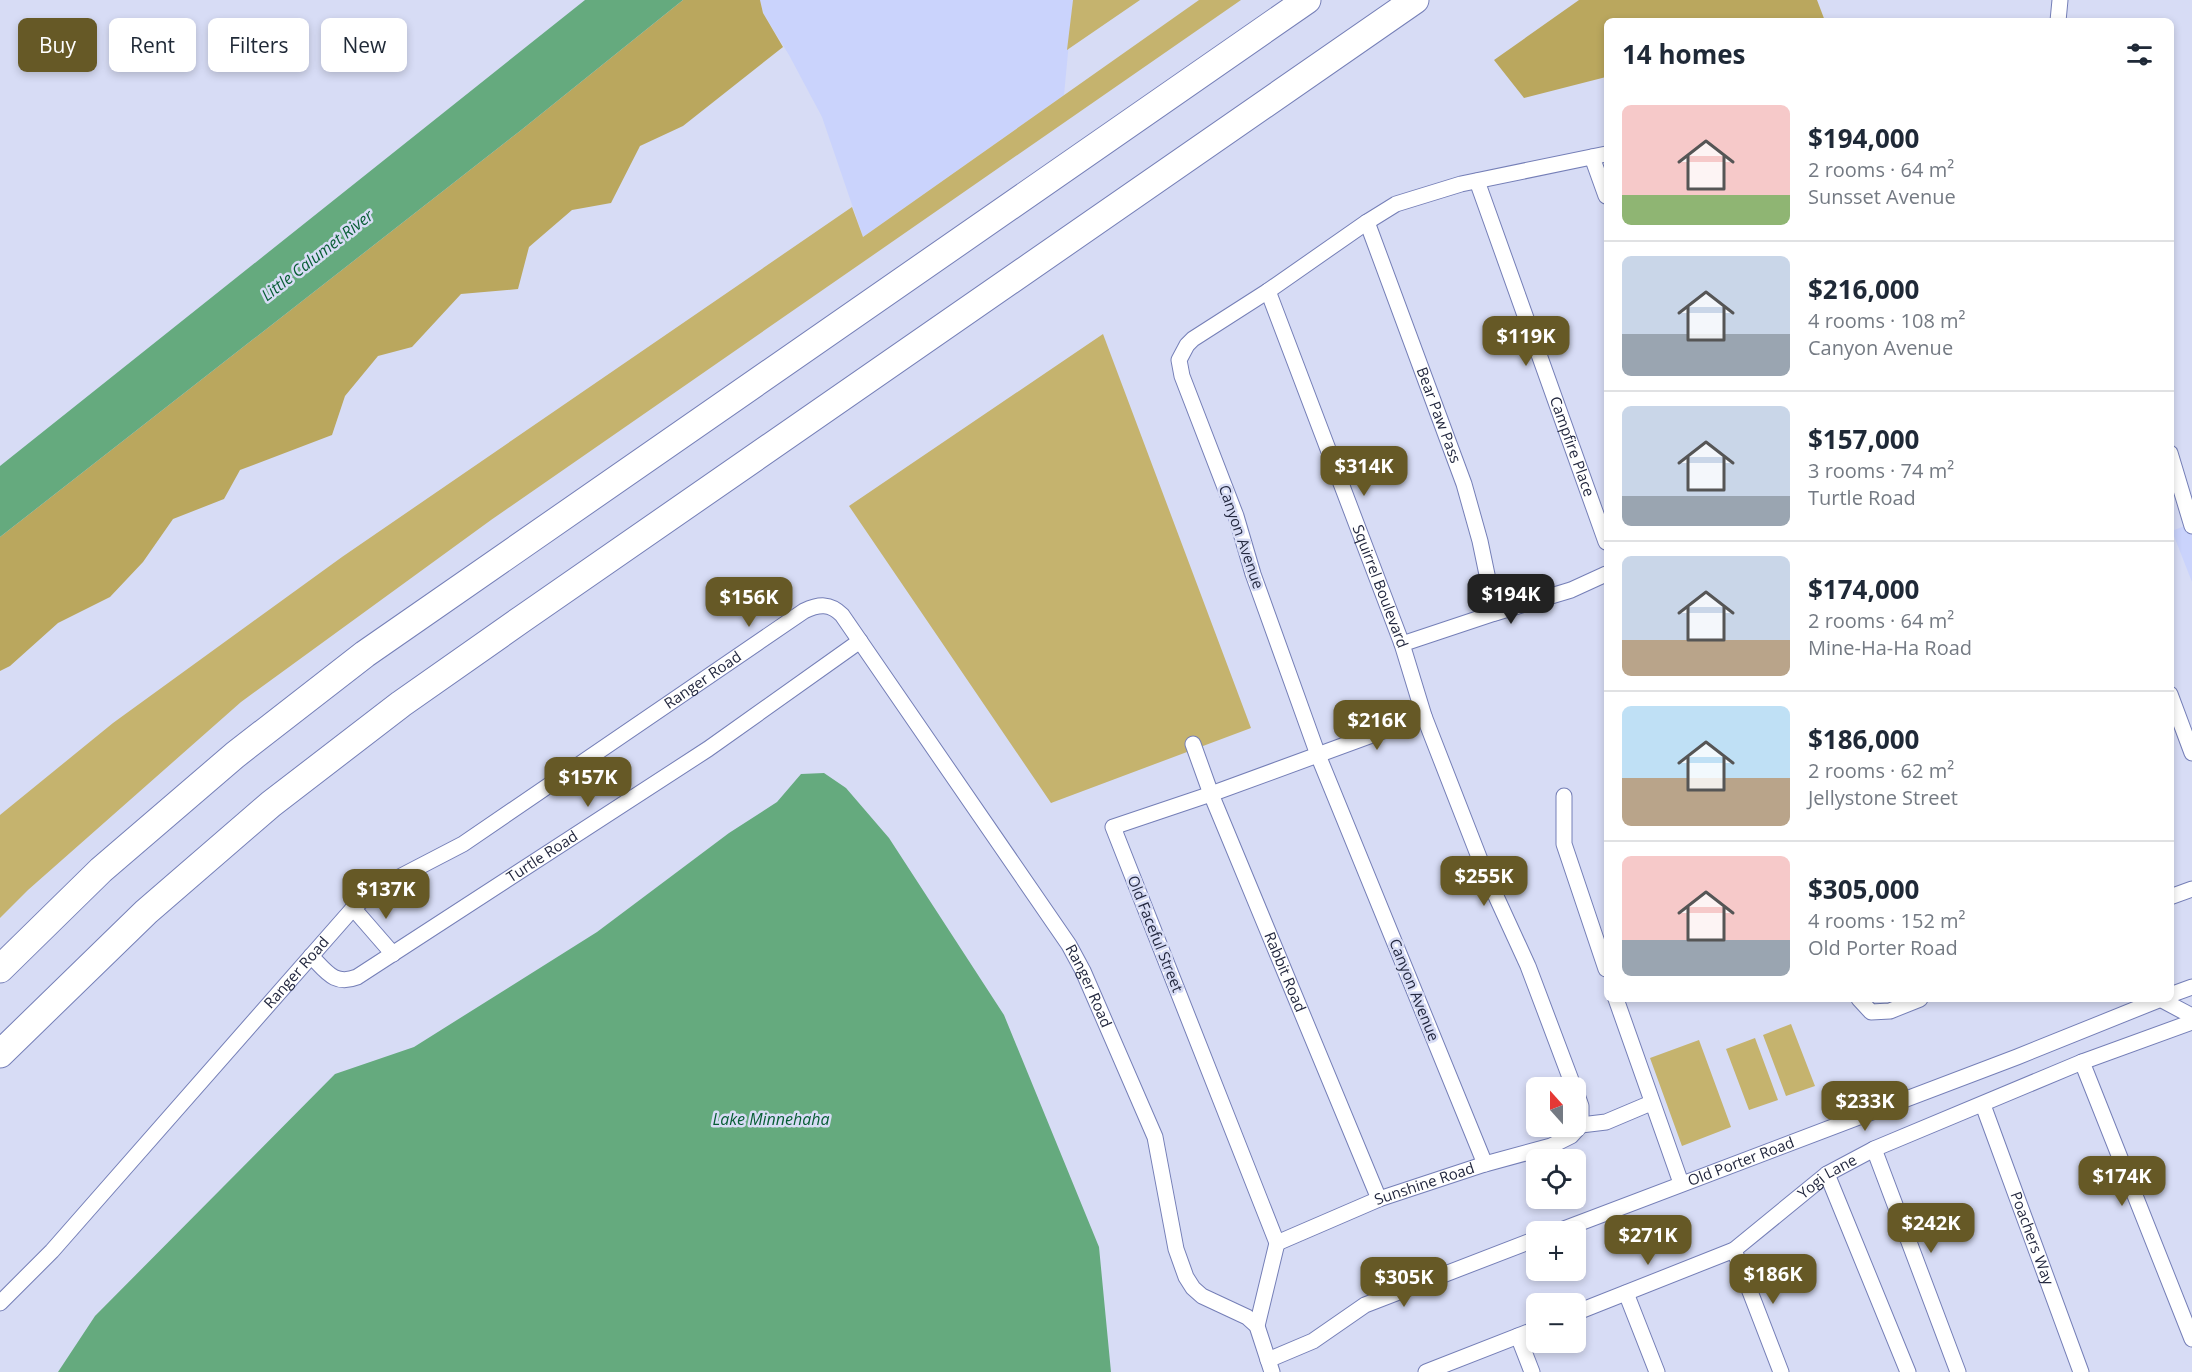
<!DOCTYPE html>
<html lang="en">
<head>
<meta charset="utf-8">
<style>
  body { margin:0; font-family:"Open Sans",sans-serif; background:#f6f6f7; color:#1f2937; height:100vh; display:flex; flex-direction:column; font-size:22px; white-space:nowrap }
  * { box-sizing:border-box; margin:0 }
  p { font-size:20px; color:#747a83 }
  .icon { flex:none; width:33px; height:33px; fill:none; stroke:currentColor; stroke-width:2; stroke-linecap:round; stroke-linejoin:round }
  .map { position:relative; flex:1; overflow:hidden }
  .drawer { position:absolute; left:1604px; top:18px; width:570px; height:984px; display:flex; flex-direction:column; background:#fff; border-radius:9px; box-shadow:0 3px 9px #0003 }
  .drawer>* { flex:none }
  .banner { position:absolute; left:18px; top:18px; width:570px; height:54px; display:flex; gap:12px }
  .needle { width:39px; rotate:339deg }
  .controls { position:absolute; left:1526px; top:1077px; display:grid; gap:12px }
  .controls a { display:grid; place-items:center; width:60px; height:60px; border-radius:9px; background:#fff; box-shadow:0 3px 9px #0003; font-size:30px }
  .price { position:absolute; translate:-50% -51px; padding:0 14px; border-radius:12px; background:#665926; color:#fff; font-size:20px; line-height:39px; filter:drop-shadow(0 2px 3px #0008) }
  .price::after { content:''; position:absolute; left:50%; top:36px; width:18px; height:14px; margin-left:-9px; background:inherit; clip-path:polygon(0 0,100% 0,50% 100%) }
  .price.current { background:#222; color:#fff }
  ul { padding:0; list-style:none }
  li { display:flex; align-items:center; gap:18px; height:150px; padding:0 18px }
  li+li { border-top:2px solid #e0e1e3 }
  li span { display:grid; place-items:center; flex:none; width:168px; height:120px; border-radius:9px; color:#555 }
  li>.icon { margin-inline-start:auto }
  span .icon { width:72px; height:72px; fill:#fffc; stroke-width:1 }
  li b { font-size:26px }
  h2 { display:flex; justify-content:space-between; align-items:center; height:72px; padding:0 18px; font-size:26px }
  .tag { padding:0 21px; border-radius:9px; background:#fff; box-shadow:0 3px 9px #0003; font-size:21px; line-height:54px }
  .tag.current { background:#665926; color:#fff }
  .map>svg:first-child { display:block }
  .built { fill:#cad3fc }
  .green { fill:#c5b36e }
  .forest { fill:#baa75e }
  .water { fill:#65aa7e }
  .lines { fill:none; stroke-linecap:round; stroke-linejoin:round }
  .street-casing { stroke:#757fb7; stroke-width:17 }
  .highway-casing { stroke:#757fb7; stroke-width:29 }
  .street { stroke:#fff; stroke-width:15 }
  .highway { stroke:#fff; stroke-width:27 }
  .labels { text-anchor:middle; stroke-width:5; stroke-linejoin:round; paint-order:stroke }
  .street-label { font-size:15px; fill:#23283f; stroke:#d7dcf5 }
  .water-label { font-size:16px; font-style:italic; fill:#075d34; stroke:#d7dcf5 }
</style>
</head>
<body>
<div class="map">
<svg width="2192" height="1372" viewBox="0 0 2192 1372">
  <rect width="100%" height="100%" fill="#d7dcf5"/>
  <path class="built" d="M760,0h313l-9,95 -201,142 -41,-120 -33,-62 -26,-42z
    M2192,523v59l-20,-51z"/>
  <path class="green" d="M1073,0h67l-73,50z
    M1199,0h42l-750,520 -250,182 -213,188 -28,28v-103l113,-92 229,-166 510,-350 11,30z
    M1103,334l148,394 -200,75 -202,-297z
    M1791,1024l24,62 -29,10 -23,-61z
    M1755,1038l23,62 -29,10 -23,-61z
    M1699,1040l32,87 -49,19 -32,-88z"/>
  <path class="forest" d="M683,0h77l3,13 20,34 -100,79 -43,20 -29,57 -39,7 -43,37 -11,42 -57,5 -49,53 -34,9 -33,40 -13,39 -92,35 -16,29 -51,20 -30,43 -33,35 -52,26 -48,43 -10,5v-134l520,-406z
    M1579,0h238l8,21h-219v56l-82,21 -30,-38z"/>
  <path class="water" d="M585,0h98l-163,131 -520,406v-71z
    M824,773l22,15 43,50 115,177 95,232 12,125h-1053l37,-56 240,-242 79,-27 183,-115 132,-99 48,-31 24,-28z"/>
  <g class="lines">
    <g class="street-casing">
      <g id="street">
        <path d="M2058,21l2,-21"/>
        <path d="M1592,157l14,39"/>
        <path id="s1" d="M1477,181l129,361"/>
        <path id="s2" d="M1367,222l97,262 16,57 15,72"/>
        <path id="s3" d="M1268,291l134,353 22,72 60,154 44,96 46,122"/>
        <path d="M2170,453l22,73"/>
        <path d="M1402,644l93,-31 76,-23 35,-16"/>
        <path d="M2170,694l22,59"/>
        <path id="s4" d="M1193,744l18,50 168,405"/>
        <path d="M1564,796v48l42,125"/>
        <path d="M2170,897l22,-8"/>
        <path d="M353,908l40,46"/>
        <path id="s5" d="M311,956c15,15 23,30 46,21l351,-228 152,-108"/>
        <path d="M2170,995l22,-8"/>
        <path d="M1616,999l65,184"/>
        <path d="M1859,999l12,13 19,-1 30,-12"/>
        <path d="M2160,999l32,17"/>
        <path d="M2082,1062l110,277"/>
        <path d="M1575,1089l6,17v19"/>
        <path id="s6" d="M1983,1105l98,267"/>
        <path d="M1874,1149l84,223"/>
        <path d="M1485,1164l-167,-409 -65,-181 -17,-58 -54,-140 -3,-16 8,-15 6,-6 75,-48 99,-69 29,-18 65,-20 145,-30"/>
        <path d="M1827,1174l81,198"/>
        <path id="s7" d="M1556,1232l461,-175 144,-58"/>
        <path d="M1277,1243l-164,-416 98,-33 213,-78"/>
        <path id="s8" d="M1277,1243l102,-44 106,-35 66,-18 20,-10 10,-11 25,-3 45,-19"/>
        <path d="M1734,1250l47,122"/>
        <path d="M1626,1293l31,79"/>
        <path id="s9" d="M0,1303l52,-52 304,-346 30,-21 77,-40 341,-233c15,-7 26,-8 38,4l227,330 14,26 72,166 21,112 10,28 7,11 9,8 45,21 10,9 15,46"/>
        <path id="s10" d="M1575,1313l159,-63 93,-76 47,-25 208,-87 110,-40"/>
        <path d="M1257,1326l20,-83"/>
        <path d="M1518,1336l14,36"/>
        <path d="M1268,1360l45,-19 52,-36 171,-66"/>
        <path d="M1426,1372l110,-43"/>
      </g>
    </g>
    <g class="highway-casing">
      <path id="highway" d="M0,969l101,-99 134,-115 130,-101 942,-654
        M0,1054l146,-142 125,-108 130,-100 121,-85 893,-619"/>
    </g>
    <use href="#street" class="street"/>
    <use href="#highway" class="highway"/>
  </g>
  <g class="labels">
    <g class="street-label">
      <text dy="5" stroke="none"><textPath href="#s2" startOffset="206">Bear Paw Pass</textPath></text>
      <text dy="5" stroke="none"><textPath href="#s1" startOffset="282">Campfire Place</textPath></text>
      <text transform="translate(1241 537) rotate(71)" y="5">Canyon Avenue</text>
      <text dy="5" stroke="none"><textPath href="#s3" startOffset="316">Squirrel Boulevard</textPath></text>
      <text dy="5" stroke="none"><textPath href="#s9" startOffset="948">Ranger Road</textPath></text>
      <text dy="5" stroke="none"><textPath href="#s5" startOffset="276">Turtle Road</textPath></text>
      <text transform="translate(1155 934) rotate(68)" y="5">Old Faceful Street</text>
      <text dy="5" stroke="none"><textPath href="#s9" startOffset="444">Ranger Road</textPath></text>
      <text dy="5" stroke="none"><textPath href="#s4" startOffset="246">Rabbit Road</textPath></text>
      <text dy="5" stroke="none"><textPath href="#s9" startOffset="1558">Ranger Road</textPath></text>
      <text transform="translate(1414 990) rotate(68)" y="5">Canyon Avenue</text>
      <text dy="5" stroke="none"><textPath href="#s7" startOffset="198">Old Porter Road</textPath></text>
      <text dy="5" stroke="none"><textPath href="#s10" startOffset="290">Yogi Lane</textPath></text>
      <text dy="5" stroke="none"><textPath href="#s8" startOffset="159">Sunshine Road</textPath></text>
      <text dy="5" stroke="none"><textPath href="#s6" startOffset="142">Poachers Way</textPath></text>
    </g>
    <g class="water-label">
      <text transform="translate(317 255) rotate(-38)" y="6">Little Calumet River</text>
      <text x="771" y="1125">Lake Minnehaha</text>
    </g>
  </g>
</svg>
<div class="controls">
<a><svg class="needle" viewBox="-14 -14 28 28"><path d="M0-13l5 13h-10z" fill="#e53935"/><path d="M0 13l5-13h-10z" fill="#747a83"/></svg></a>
<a><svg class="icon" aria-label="locate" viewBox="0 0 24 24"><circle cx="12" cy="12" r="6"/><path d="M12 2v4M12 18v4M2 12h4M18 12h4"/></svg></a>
<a>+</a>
<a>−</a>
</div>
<b class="price" style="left:1526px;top:367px">$119K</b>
<b class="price" style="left:1364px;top:497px">$314K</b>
<b class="price current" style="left:1511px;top:625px">$194K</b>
<b class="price" style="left:749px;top:628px">$156K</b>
<b class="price" style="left:1377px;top:751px">$216K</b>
<b class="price" style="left:588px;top:808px">$157K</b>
<b class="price" style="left:1484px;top:907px">$255K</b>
<b class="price" style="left:386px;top:920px">$137K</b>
<b class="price" style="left:1865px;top:1132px">$233K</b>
<b class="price" style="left:2122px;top:1207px">$174K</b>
<b class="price" style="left:1931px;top:1254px">$242K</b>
<b class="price" style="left:1648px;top:1266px">$271K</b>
<b class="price" style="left:1773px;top:1305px">$186K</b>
<b class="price" style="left:1404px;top:1308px">$305K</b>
<div class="banner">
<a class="tag current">Buy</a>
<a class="tag">Rent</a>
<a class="tag">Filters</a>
<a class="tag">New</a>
</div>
<section class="drawer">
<h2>14 homes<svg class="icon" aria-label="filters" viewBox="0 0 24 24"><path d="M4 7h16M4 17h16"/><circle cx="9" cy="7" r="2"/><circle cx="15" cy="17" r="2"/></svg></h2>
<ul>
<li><span style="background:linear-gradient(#f6c9c9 75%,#8fb573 0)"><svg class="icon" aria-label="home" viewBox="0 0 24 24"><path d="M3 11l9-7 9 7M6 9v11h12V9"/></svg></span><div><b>$194,000</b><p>2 rooms · 64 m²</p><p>Sunsset Avenue</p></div></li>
<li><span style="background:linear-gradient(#c9d6e8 65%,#9aa5b1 0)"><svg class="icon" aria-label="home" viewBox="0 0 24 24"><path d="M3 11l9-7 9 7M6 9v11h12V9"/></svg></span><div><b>$216,000</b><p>4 rooms · 108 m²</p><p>Canyon Avenue</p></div></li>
<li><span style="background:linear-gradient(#c9d6e8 75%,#9aa5b1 0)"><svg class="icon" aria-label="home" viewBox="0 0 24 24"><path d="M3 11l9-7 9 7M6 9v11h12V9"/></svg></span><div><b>$157,000</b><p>3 rooms · 74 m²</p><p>Turtle Road</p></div></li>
<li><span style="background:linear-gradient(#c9d6e8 70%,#b9a48a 0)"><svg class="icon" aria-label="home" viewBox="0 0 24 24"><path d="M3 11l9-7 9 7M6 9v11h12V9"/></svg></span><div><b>$174,000</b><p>2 rooms · 64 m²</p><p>Mine-Ha-Ha Road</p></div></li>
<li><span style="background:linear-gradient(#bfe0f5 60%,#b9a48a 0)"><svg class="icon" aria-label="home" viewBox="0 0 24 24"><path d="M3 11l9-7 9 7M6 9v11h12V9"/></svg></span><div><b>$186,000</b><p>2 rooms · 62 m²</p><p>Jellystone Street</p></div></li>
<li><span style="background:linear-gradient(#f6c9c9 70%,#9aa5b1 0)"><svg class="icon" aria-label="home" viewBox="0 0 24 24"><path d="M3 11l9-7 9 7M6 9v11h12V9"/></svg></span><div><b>$305,000</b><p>4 rooms · 152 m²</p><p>Old Porter Road</p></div></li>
</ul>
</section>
</div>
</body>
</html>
